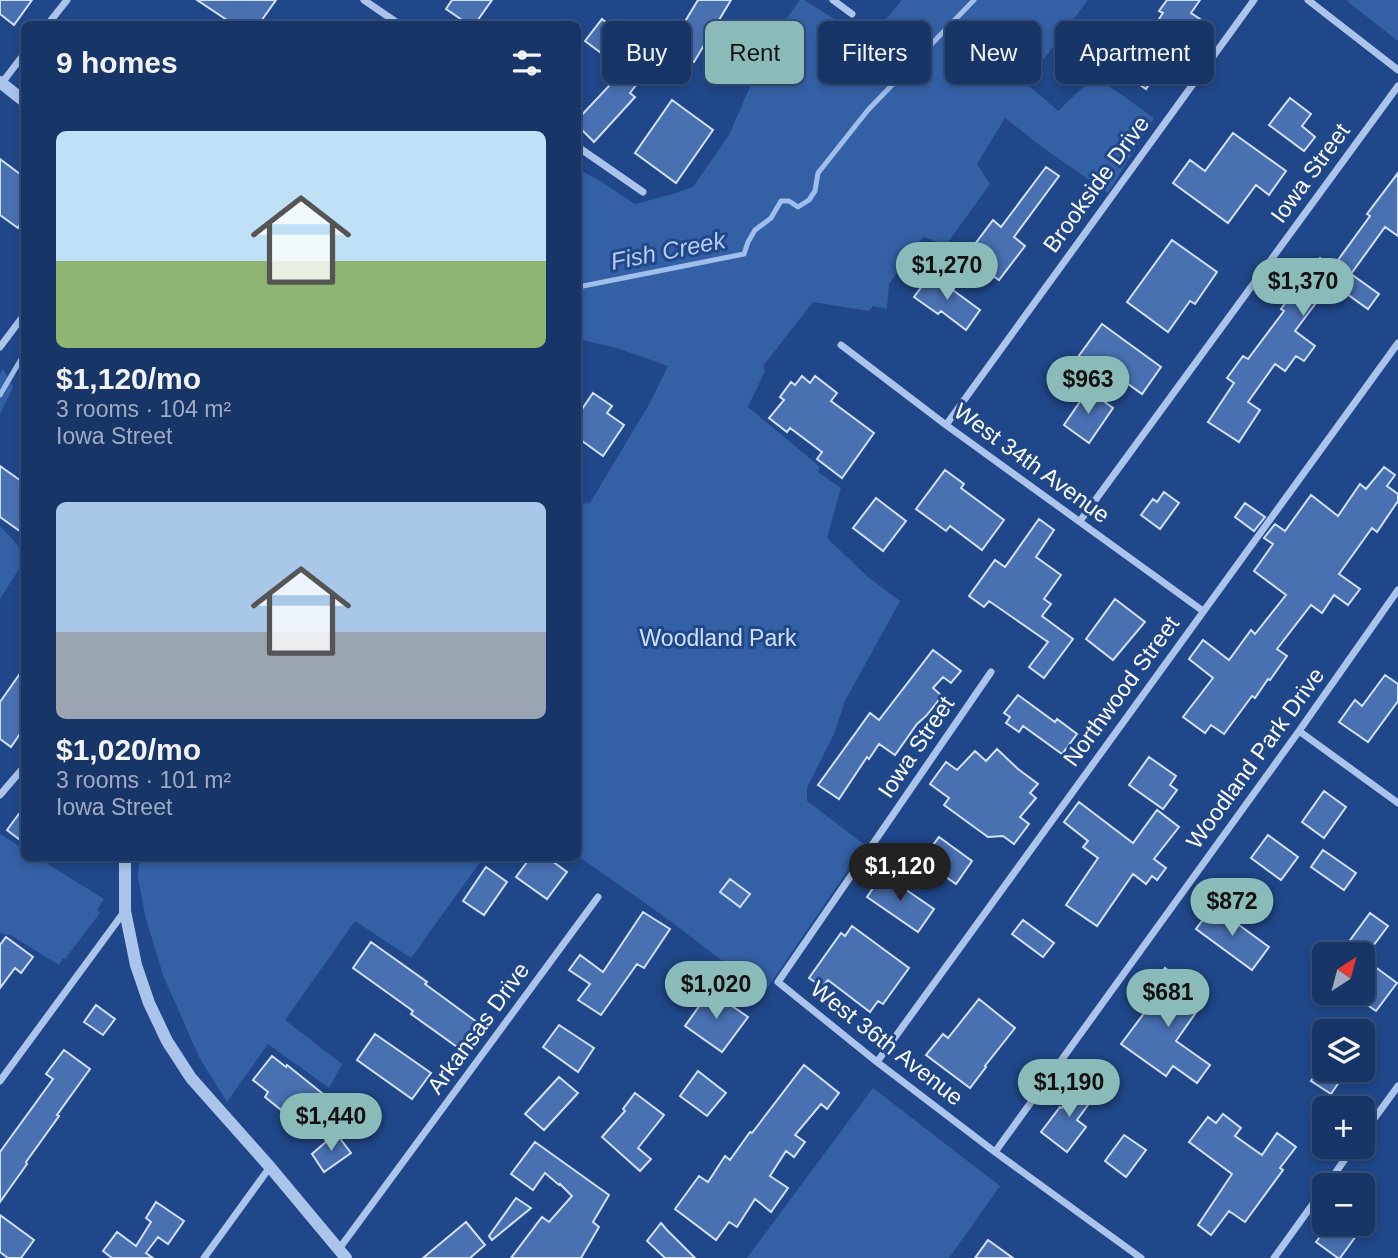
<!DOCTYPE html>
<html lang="en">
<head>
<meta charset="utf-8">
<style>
  body { margin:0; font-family:Arial,sans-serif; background:#254070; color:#f1f3f6; height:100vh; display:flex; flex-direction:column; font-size:26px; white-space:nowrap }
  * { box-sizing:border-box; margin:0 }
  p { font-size:23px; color:#9fabc0 }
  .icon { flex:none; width:38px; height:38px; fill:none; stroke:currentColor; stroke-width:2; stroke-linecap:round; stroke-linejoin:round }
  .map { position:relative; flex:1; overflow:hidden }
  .sheet { position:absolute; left:21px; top:21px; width:560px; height:840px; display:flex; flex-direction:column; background:#183567; border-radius:10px; box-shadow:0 4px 10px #0003,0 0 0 2px #36507b }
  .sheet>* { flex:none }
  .hud { position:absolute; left:602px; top:21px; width:665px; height:63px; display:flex; gap:14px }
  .needle { width:46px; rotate:36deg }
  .controls { position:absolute; left:1312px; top:942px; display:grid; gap:14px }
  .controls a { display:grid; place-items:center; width:63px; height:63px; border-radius:10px; background:#183567; box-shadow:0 4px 10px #0003,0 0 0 2px #36507b; font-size:35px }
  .price { position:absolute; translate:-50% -60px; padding:0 16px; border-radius:24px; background:#8bbbb9; color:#111; font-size:23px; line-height:46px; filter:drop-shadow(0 2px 4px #0008) }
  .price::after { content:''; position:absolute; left:50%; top:42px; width:21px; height:16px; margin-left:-10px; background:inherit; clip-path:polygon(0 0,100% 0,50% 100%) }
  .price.active { background:#222; color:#fff }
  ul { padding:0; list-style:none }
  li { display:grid; align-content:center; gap:14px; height:371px; padding:0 35px }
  li span { display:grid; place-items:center; height:217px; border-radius:10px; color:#555 }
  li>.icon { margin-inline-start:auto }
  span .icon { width:126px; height:126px; fill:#fffc; stroke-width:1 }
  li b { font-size:30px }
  h2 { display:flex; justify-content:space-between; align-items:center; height:84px; padding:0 35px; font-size:30px }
  .chip { padding:0 24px; border-radius:10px; background:#183567; box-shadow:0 4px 10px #0003,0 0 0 2px #36507b; font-size:24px; line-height:63px }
  .chip.active { background:#8bbbb9; color:#111 }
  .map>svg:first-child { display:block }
  .green { fill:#3460a6 }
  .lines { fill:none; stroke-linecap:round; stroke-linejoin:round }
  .stream { stroke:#9fbeec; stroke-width:5 }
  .building { fill:#4970b1; stroke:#d0e0f8; stroke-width:2 }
  .minor { stroke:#abc4eb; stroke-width:7 }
  .tertiary { stroke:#abc4eb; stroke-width:12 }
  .labels { text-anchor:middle; stroke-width:6; stroke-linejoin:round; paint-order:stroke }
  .street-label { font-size:23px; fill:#fff; stroke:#204789 }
  .park-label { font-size:23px; fill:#d0e0f8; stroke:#204789 }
  .water-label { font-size:24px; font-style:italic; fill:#b7cef2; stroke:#204789 }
</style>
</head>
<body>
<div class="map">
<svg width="1398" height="1258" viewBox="0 0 1398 1258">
  <rect width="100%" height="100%" fill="#204789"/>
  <path class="green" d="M800,0h4l56,35 7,7 35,-42h186l-62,83 32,28 37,-35 59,42 -46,75 -66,-46 -37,-29 -28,46 13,20 -44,61 -23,-8 -34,47 -2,25 -14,-3 -4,5 -56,-9 -50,64 2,5 -17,36 72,60 -2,5 23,16 -14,50 41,39 32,24 -55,100 -11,33 -27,54v13l58,44 -101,148 -95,-73 -91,-64v-349l1,-3 11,-1 61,-102 17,-35 -51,-18 -39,-9v-170l19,10 38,25 38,-10 20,-7 36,-52 41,-94z
    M1347,0h51v41l-50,-39z
    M3,369l10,18 -13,27v-40z
    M0,526l24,26v9l-24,38z
    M0,834l24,15v9h14l66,41 -7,11 3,3 -35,46 -2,-1 -4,7 -47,-29 -12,-3z
    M139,858h344l-72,100 -56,-37 -70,99 57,44 -13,24 -61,-44 -41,58 -28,-45 -36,-82 -17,-56 -8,-40z
    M873,1088l127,98 -51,72h-202z"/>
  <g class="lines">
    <path class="stream" d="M578,287l166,-33 4,-12 7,-12 16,-12 10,-17h8l9,6 11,-7 6,-9 3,-18 50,-63 106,-110
      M0,395l24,-41"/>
  </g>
  <path class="building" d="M0,0h32l-18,25 -14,-11z
    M197,0h79l-17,24h-26z
    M452,0h40l-17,24h-7l-22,-15z
    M698,0h33l-37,62 -25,-14z
    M1167,0h33l-9,13 12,8 -10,14 -7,-5 -40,59 -23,-16 40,-60 -4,-2z
    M602,19l54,40 -26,34 5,4 -41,45 -16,-16v-7l46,-49 -39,-29z
    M1290,98l21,16 -9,12 13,11 -11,14 -35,-26z
    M672,100l41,30 -37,53 -41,-30z
    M1233,133l53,38 -17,24 -13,-10 -28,38 -55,-40 17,-23 15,11z
    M0,159l24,18v41l-6,10 -18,-13z
    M1046,167l13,9 -45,61 11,9 -26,34 -33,-24 27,-36 8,7z
    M1398,173v63l-13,-9 -34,47 28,20 -11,15 -31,-22 -6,9 -6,-5 -30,40 20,15 -11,15 -8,-5 -11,15 -10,-7 -27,38 12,8 -21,32 -31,-20 26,-39 -7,-5 16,-22 5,3 36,-48 -3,-2 18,-25 2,1 19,-27 12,8 6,-6 32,-44 -3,-2z
    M1172,240l45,32 -22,32 -5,-3 -22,31 -41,-30z
    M931,274l49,36 -14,20 -25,-19 -3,3 -24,-17z
    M1102,324l59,43 -19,27 -32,-23 -13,17 -27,-20z
    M802,376l8,7 5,-7 22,17 -6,8 43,32 -32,45 -25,-19 5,-7 -32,-24 -3,4 -18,-14 15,-18 -4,-3 11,-15 4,3z
    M1088,390l25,18 -24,35 -25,-18z
    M593,393l19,13 -5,7 17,12 -21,31 -25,-18v-23z
    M0,466l24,17v51l-24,-17z
    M1384,467l11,8 -8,11 11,8v7l-21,31 -5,-4 -33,46 21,15 -12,16 -14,-10 -12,18 -11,-8 -34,44 10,7 -17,24 -2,-1 -13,19 -3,-2 -28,38 -13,-9 -6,8 -22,-16 30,-39 -24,-19 14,-19 26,20 22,-30 4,4 31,-39 -32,-24 19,-27 -9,-6 11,-14 10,7 26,-36 27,21 22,-32 6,5z
    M945,470l19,14 -3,4 43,32 -22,30 -32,-24 -4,5 -30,-22z
    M1164,492l15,11 -19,26 -19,-14 12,-16 4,3z
    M876,498l30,23 -23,30 -30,-23z
    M1245,503l20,14 -11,14 -19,-14z
    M1039,519l15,11 -18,27 25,18 -17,24 7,5 -9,12 31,23 -29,39 -15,-11 19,-25 -59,-41 -5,6 -15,-11 26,-36 10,7z
    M1115,599l30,23 -32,38 -27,-21z
    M933,650l28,21 -10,12 -8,-6 -10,11 9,8 -16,20 -9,8 -22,31 -16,-11 -10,15 -2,-2 -28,42 -21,-14 52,-72 9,7z
    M24,668v60l-13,19 -11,-8v-37z
    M1385,675l13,9v17l-30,41 -29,-20 16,-22 7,6z
    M1018,695l37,27 2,-3 20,15 -15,20 -39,-28 -4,6 -13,-9 4,-6 -6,-4z
    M997,749l21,20 20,15 -8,9 6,5 -16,19 9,7 -15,20 -11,-8 -15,1 -44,-32 5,-7 -19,-14 16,-22 11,8 18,-19 11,10z
    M1149,757l27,19 -6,9 7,5 -14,19 -34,-24z
    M1324,791l22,16 -22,31 -22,-16z
    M1079,802l54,41 24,-33 22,17 -25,32 12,9 -9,12 -5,-4 -6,8 -13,-10 -36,52 -31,-21 32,-47 -15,-11 5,-6 -24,-19z
    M24,807v36l-17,-13z
    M1268,835l30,22 -17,23 -30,-22z
    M939,837l33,24 -16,23 -34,-24z
    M1323,850l33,23 -12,17 -33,-23z
    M530,858h18l19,14 -20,27 -31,-22z
    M486,867l21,15 -23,33 -21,-14z
    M883,874l51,35 -16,23 -51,-35z
    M730,879l20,15 -10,13 -20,-15z
    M1213,906l56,41 -17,23 -56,-41z
    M643,912l27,17 -26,39 -7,-4 -36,51 -23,-15 12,-16 -21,-14 11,-15 23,17z
    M1370,913l18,13 -21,28h-27z
    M1023,920l31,23 -11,14 -31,-23z
    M852,926l57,42 -26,36 -5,-3 -8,11 -42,-32 -6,7 -13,-9 32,-45 4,3z
    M6,937l27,20 -12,16 -6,-5 -15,20v-43z
    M371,942l56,40 -2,2 60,44 -18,26 -56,-40 2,-3 -60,-43z
    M1363,958l34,25 -21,28 -13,-9z
    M1165,968l41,30 -30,43 34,24 -13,18 -24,-17 -7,10 -45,-32 39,-52 -8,-6z
    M710,991l38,26 -26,35 -37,-26z
    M979,999l36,29 -30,38 1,1 -16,21 -44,-33 17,-21 5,4z
    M96,1005l19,14 -12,16 -19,-13z
    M559,1025l35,23 -16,24 -35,-25z
    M375,1034l56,39 -19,26 -55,-39z
    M64,1050l26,19 -33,46 2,1 -33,46 1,2 -27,38v-50l53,-73 -7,-5z
    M272,1056l14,11 1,-2 41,33 -19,24 -18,-15 -5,7 -21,-17 3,-5 -15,-12z
    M804,1065l35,28 -12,16 -6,-5 -26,31 10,7 -11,15 -8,-6 -16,25 18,12 -17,24 -16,-13 -18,28 -8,-5 -13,18 -41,-31 24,-33 9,6 17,-26 5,4 20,-28 2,1z
    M1319,1069h29l-17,25 -20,-13z
    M698,1071l28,22 -19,23 -27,-20z
    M559,1077l19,16 -34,37 -19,-16z
    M1081,1083l15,11 -19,26 9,7 -19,25 -26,-20 19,-25 2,1z
    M635,1093l29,22 -26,33 13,11 -11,12 -38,-34 23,-26 -2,-2z
    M1223,1114l18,14 -6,8 27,19 15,-22 19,14 -16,21 3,2 -38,52 -16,-11 -18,24 -13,-10 34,-51 -43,-32 19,-25 8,6z
    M336,1133l15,20 -27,19 -12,-18z
    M1124,1135l22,15 -20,27 -21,-16z
    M535,1142l74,53 -16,27 6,5 -18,31h-70l31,-41 7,5 23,-26 -12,-12 -1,1 -14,-12 -12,17 -22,-16z
    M516,1198l15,10 -39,32 -3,-4z
    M156,1202l28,19 -16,23 -10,-7 -12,16 7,5h-41l-9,-7 14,-19 19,14 15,-24 -5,-4z
    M0,1215l34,25 -13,18h-13l-8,-6z
    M466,1222l19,23 -15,13h-47z
    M661,1223l6,7 28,28h-30l-18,-17z
    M1330,1223h9l17,13 -16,22h-2l-22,-16z
    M988,1240l25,18h-38z"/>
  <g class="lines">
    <path class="minor" d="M364,0l35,24
      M833,0l19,14
      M1308,0l90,70
      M48,24l19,-24
      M2,83l22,-29
      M578,147l65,45
      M841,345l105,80 257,186
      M0,347l24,-32
      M946,425l308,-425
      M1080,521l318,-435
      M991,672l-213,310 99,80 118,90 146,106
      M1299,731l99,72
      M0,795l24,-28
      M877,1062l521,-719
      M0,1081l124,-169
      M1363,1134l35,-48
      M995,1152l304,-421 99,-141
      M1327,1185l27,-39
      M339,1249l259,-352
      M204,1258l66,-91
      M1274,1258l51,-71"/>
    <path class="tertiary" d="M0,82l24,19
      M125,858v53l11,54 13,38 18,38 24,37 79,89 76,91"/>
  </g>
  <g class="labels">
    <g class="street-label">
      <text transform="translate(1310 173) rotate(-54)" y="8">Iowa Street</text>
      <text transform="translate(1096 184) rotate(-54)" y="8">Brookside Drive</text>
      <text transform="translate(1032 463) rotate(36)" y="8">West 34th Avenue</text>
      <text transform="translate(1121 691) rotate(-54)" y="8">Northwood Street</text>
      <text transform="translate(916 747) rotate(-56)" y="8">Iowa Street</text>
      <text transform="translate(1255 758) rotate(-54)" y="8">Woodland Park Drive</text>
      <text transform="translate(478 1028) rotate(-54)" y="8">Arkansas Drive</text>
      <text transform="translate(887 1043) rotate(38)" y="8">West 36th Avenue</text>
    </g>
    <g class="park-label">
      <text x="718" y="646">Woodland Park</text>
    </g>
    <g class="water-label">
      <text transform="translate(668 251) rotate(-11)" y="8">Fish Creek</text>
    </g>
  </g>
</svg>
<div class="controls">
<a><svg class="needle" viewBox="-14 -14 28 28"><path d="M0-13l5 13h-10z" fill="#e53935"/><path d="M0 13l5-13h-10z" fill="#9fabc0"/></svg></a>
<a><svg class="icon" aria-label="layers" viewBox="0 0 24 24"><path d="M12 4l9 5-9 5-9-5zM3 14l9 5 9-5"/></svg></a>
<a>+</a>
<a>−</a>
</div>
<b class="price" style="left:947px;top:302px">$1,270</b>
<b class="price" style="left:1303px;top:318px">$1,370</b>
<b class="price" style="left:1088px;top:416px">$963</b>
<b class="price active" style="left:900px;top:903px">$1,120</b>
<b class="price" style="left:1232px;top:938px">$872</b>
<b class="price" style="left:716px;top:1021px">$1,020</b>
<b class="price" style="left:1168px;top:1029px">$681</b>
<b class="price" style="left:1069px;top:1119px">$1,190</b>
<b class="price" style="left:331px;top:1153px">$1,440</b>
<div class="hud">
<a class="chip">Buy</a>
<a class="chip active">Rent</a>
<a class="chip">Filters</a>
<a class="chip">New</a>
<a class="chip">Apartment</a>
</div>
<section class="sheet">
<h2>9 homes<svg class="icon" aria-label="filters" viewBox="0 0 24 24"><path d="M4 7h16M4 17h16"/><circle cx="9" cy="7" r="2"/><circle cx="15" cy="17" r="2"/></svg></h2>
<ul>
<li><span style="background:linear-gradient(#bfe0f5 60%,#8fb573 0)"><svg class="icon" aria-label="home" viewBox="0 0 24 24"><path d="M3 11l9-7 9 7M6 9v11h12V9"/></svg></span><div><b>$1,120/mo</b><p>3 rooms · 104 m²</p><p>Iowa Street</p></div></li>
<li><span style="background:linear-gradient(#a9c7e8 60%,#9aa5b1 0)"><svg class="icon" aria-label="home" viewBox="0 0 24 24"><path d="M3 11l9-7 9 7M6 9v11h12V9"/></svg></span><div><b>$1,020/mo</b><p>3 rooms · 101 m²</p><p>Iowa Street</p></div></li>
</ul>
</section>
</div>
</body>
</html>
